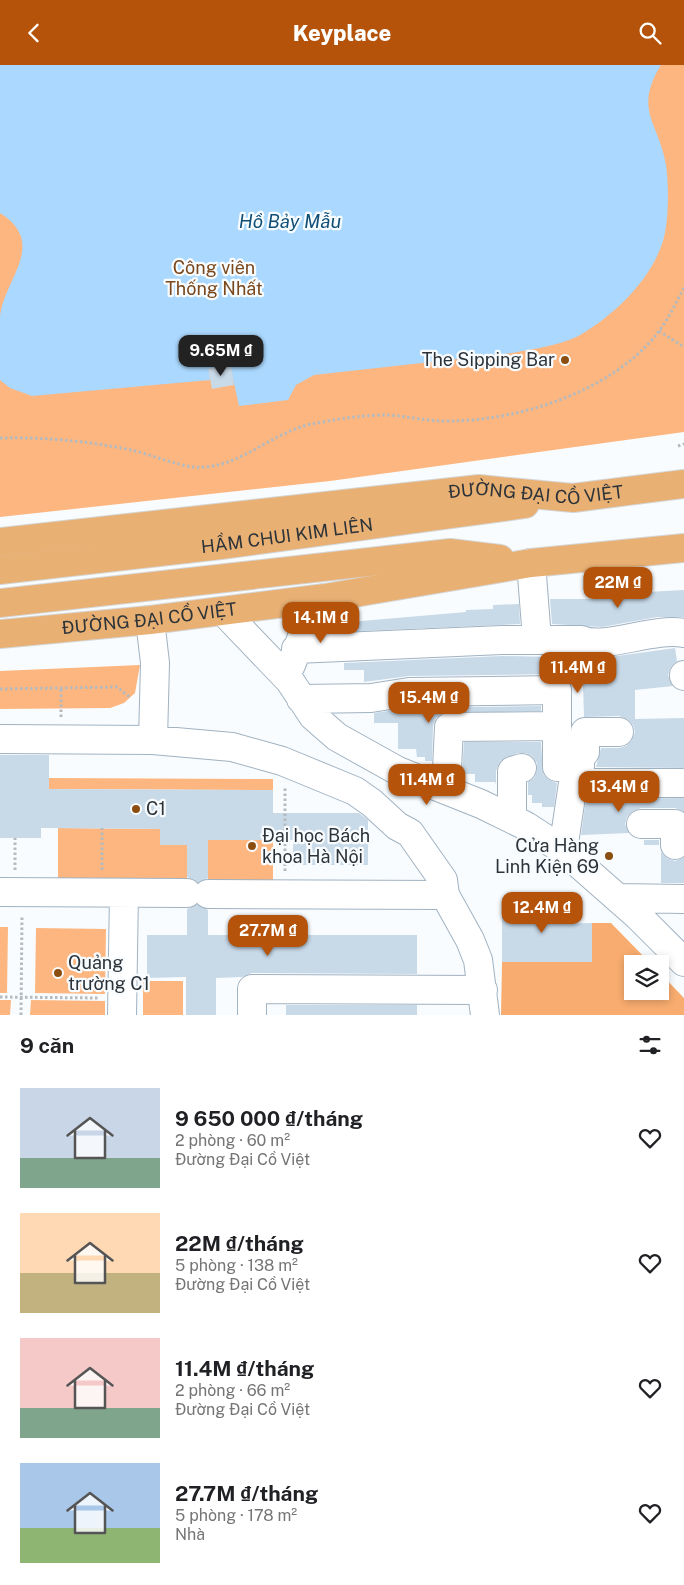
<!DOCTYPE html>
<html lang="vi">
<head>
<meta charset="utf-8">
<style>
  body { margin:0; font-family:"Public Sans",sans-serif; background:#f2f2f2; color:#202124; height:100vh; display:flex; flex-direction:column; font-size:19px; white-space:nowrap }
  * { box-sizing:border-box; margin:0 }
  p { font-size:16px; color:#757577 }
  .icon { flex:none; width:28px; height:28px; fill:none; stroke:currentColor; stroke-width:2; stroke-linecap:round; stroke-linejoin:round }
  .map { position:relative; height:950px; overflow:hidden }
  .side { display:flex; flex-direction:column; background:#fff; flex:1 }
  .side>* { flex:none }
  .fabs { position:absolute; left:624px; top:890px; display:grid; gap:10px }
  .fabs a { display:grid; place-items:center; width:45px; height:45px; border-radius:0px; background:#fff; box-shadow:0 2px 8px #0003; font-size:25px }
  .price { position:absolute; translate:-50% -42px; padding:0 11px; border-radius:10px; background:#b45309; color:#fff; font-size:16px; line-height:32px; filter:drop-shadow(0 1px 2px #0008) }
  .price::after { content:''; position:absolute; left:50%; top:30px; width:15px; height:11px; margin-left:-8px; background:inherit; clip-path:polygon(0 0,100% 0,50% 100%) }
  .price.selected { background:#222; color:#fff }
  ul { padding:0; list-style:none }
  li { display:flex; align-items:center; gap:15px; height:125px; padding:0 20px }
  li span { display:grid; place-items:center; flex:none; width:140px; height:100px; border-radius:0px; color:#555 }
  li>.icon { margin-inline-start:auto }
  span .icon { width:60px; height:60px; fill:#fffc; stroke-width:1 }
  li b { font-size:21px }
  h2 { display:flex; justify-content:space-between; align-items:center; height:60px; padding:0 20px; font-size:21px }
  header { display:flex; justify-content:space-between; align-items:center; height:65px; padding:0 20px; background:#b45309; color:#fff; font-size:22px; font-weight:800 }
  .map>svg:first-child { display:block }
  .green { fill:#fdb67f }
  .forest { fill:#f8ac6f }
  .water { fill:#aad8fe }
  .building { fill:#c8d9e8 }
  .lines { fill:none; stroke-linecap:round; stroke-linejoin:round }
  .minor-casing { stroke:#a1b2c0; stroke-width:30 }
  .major-casing { stroke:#d5d6d7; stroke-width:30 }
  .path { stroke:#b5babe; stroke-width:3; stroke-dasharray:2.5 2.5; stroke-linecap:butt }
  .minor { stroke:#fff; stroke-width:28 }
  .major { stroke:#e9b074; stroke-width:28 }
  .poi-dot { fill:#8b4d10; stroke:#f8fcff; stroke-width:2 }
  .labels { text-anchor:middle; stroke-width:4.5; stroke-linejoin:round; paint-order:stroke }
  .park-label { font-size:18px; fill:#7a481c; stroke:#f8fcff }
  .poi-label { font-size:18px; fill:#2c3339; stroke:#f8fcff; text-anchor:start }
  .street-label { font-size:18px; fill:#2c3339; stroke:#f8fcff }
  .water-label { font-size:19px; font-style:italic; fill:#114e76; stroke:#f8fcff }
</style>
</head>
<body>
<header><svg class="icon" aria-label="back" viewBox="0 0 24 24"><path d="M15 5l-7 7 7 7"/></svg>Keyplace<svg class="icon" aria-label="search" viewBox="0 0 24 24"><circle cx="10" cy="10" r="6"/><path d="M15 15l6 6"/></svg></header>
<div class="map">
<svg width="684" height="950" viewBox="0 0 684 950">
  <rect width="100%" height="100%" fill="#f8fcff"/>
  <path class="green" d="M0,0h684v367l-354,49 -330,36z
    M140,600l-5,28 -11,10 -14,5 -110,1v-38z
    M49,713l224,1v11l-224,-1z
    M58,763l102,1v16h27v34l-129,-1z
    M208,775h65v40h-65z
    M0,862h8l-1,66h-7z
    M36,863l70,1 -1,65 -70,-1z
    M143,916h40v34h-40z
    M0,935h11l-1,15h-10z
    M31,935l74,1v14h-75z"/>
  <path class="forest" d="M592,858h19l40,41h-19v27h28v-18l24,25v17h-183l1,-53h89z"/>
  <path class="water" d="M0,0h661c-28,45 -2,58 5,100 3,21 3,56 -3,76 -12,39 -48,73 -81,93 -18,11 -50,15 -70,19l-198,22 -18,10 -8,15 -49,6 -9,-41 -21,4 1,11 -178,16 -22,-8 -10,-8c0,-21 0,-42 0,-63 3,-37 49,-73 0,-104z"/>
  <path class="building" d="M231,300l3,20 -22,4 -4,-20z
    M684,525v27h-27l-55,10 -50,-3 -2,-25h79l-1,-6z
    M519,539l1,20 -182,8v-9l128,-11v-2l27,-1v-4z
    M675,583l2,13 -6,6 -3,8 5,11 -38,4v29l49,-1v50l-88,-1 5,-19h18l7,-2 6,-6 3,-8 -2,-7 -6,-6 -8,-3 -35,1 -1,-33h-12l-7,-8 -7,-2 -148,2 -45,6v-12h-20v-7l158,-7 101,2z
    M541,641v5l-99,2 -6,5 -3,8 -1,35h-7v-4h-8l-1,-8h-18v-26h-24v-10l36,-5z
    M464,677h77l2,32 6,6 8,3 -3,24h-12v-4h-10v-8h-4v-13l6,-4 3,-7v-8l-5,-7 -6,-3h-8l-18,8 -4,10v13l-1,-2h-20v-8h-13z
    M0,690h49v34l224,1v23h86l9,7v45h-75v-25h-85v38l-10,5 -11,-6v-32h-27v-16l-119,-1v10h-41z
    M684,733v14l-9,-4h-34l-8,3 -6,6 -2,7 4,9 -48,2 5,-36z
    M644,775h15v5h-15z
    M661,787l6,6 8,3 9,-4v26h-23z
    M502,833h49v26l41,-1v39h-90z
    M197,839l11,6v25h209v39l-165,-1 -10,4 -26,1v37h-30v-38l-39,1v-43h40v-26z
    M286,940h131v10h-131z"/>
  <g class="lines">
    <g class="minor-casing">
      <path id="minor" d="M531,498l6,76
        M223,546l67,70 23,35 24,21 61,34 83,33 45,22 37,24 75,66 46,46
        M150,555l5,43 -2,77
        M296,584l206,-9h79c25,10 72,-13 103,-7
        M291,600l18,-46 16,-21
        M684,610v1
        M301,634l70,-1 38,-6 148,-2v77h18
        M0,674l153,1 79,7 50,14 73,30 17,12 25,23 13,7 33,47 2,15 25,45 8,20 7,55
        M574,712l1,-10h5v-15h5v-20h34
        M446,725l3,-63 108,-1
        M512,754v-48l10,-3
        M641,759h34v21
        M563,785l10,-67h108
        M0,827l187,1
        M208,829l237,1
        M618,833l66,1
        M122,950l2,-122
        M252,950v-26l231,1"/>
    </g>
    <g class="major-casing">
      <g id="major">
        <path id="s1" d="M0,477l479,-53 94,9 111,-14"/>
        <path id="s2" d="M0,505l221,-25 304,-41"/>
        <path d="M0,538l450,-50 50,6"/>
        <path id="s3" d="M0,569l150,-14 175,-22 206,-35 153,-15"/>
      </g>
    </g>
    <path class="path" d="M659,266l25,16
      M0,373c44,-1 88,3 131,12 18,4 45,15 62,17 44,4 78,-35 119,-43 25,-5 50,-9 75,-9 21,1 42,7 64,6 71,-1 164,-31 208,-90 10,-13 17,-29 25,-43
      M678,381l6,-2
      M0,624l117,-2 14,11
      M61,652v-29
      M15,805v-32
      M102,805v-42
      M285,806v-83
      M0,932l99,1
      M21,950l1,-100"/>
    <use href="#minor" class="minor"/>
    <use href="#major" class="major"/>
  </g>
  <g class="poi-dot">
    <circle cx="565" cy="295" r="5"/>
    <circle cx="136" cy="744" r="5"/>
    <circle cx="252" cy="781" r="5"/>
    <circle cx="609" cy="791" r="5"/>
    <circle cx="58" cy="908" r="5"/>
  </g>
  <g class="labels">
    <g class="park-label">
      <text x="214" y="209">Công viên<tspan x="214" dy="21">Thống Nhất</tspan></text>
    </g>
    <g class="poi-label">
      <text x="555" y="301" text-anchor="end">The Sipping Bar</text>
      <text x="146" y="750">C1</text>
      <text x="262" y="777">Đại học Bách<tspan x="262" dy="21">khoa Hà Nội</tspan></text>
      <text x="599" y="787" text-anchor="end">Cửa Hàng<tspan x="599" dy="21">Linh Kiện 69</tspan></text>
      <text x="68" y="904">Quảng<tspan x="68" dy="21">trường C1</tspan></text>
    </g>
    <g class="street-label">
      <text dy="6" stroke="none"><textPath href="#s1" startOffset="539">ĐƯỜNG ĐẠI CỒ VIỆT</textPath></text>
      <text dy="6" stroke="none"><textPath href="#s2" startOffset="289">HẦM CHUI KIM LIÊN</textPath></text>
      <text dy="6" stroke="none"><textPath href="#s3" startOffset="150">ĐƯỜNG ĐẠI CỒ VIỆT</textPath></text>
    </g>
    <g class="water-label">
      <text x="290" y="163">Hồ Bảy Mẫu</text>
    </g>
  </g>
</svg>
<div class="fabs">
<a><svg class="icon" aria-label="layers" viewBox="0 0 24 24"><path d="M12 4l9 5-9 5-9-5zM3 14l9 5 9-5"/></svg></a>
</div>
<b class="price selected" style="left:221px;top:312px">9.65M ₫</b>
<b class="price" style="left:618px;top:544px">22M ₫</b>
<b class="price" style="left:321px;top:579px">14.1M ₫</b>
<b class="price" style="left:578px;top:629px">11.4M ₫</b>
<b class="price" style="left:429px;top:659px">15.4M ₫</b>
<b class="price" style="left:427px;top:741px">11.4M ₫</b>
<b class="price" style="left:619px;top:748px">13.4M ₫</b>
<b class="price" style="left:542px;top:869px">12.4M ₫</b>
<b class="price" style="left:268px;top:892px">27.7M ₫</b>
</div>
<section class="side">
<h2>9 căn<svg class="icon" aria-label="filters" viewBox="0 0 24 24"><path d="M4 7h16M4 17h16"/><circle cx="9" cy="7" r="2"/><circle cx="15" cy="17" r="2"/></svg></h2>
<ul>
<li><span style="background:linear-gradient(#c9d6e8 70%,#7fa58c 0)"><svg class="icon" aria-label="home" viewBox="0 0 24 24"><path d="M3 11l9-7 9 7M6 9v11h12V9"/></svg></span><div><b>9 650 000 ₫/tháng</b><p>2 phòng · 60 m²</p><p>Đường Đại Cồ Việt</p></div><svg class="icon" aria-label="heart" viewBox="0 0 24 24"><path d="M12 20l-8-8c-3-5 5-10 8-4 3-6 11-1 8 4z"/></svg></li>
<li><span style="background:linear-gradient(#ffd9b3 60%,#c2b280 0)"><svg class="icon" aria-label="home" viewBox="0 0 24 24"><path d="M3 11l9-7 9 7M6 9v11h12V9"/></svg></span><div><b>22M ₫/tháng</b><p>5 phòng · 138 m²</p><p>Đường Đại Cồ Việt</p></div><svg class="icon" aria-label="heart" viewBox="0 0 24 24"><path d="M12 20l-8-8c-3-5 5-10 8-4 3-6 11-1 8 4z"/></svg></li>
<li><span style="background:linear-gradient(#f6c9c9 70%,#7fa58c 0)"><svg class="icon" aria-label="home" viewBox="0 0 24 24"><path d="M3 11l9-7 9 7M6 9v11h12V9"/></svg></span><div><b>11.4M ₫/tháng</b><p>2 phòng · 66 m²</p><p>Đường Đại Cồ Việt</p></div><svg class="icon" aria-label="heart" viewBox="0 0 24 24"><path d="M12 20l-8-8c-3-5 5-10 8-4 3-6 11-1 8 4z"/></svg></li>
<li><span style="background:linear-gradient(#a9c7e8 65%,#8fb573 0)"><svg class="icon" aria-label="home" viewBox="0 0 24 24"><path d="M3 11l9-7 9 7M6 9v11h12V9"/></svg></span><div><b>27.7M ₫/tháng</b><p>5 phòng · 178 m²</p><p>Nhà</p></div><svg class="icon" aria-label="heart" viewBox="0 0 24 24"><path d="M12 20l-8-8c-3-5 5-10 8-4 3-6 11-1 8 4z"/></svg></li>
</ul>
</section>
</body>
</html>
